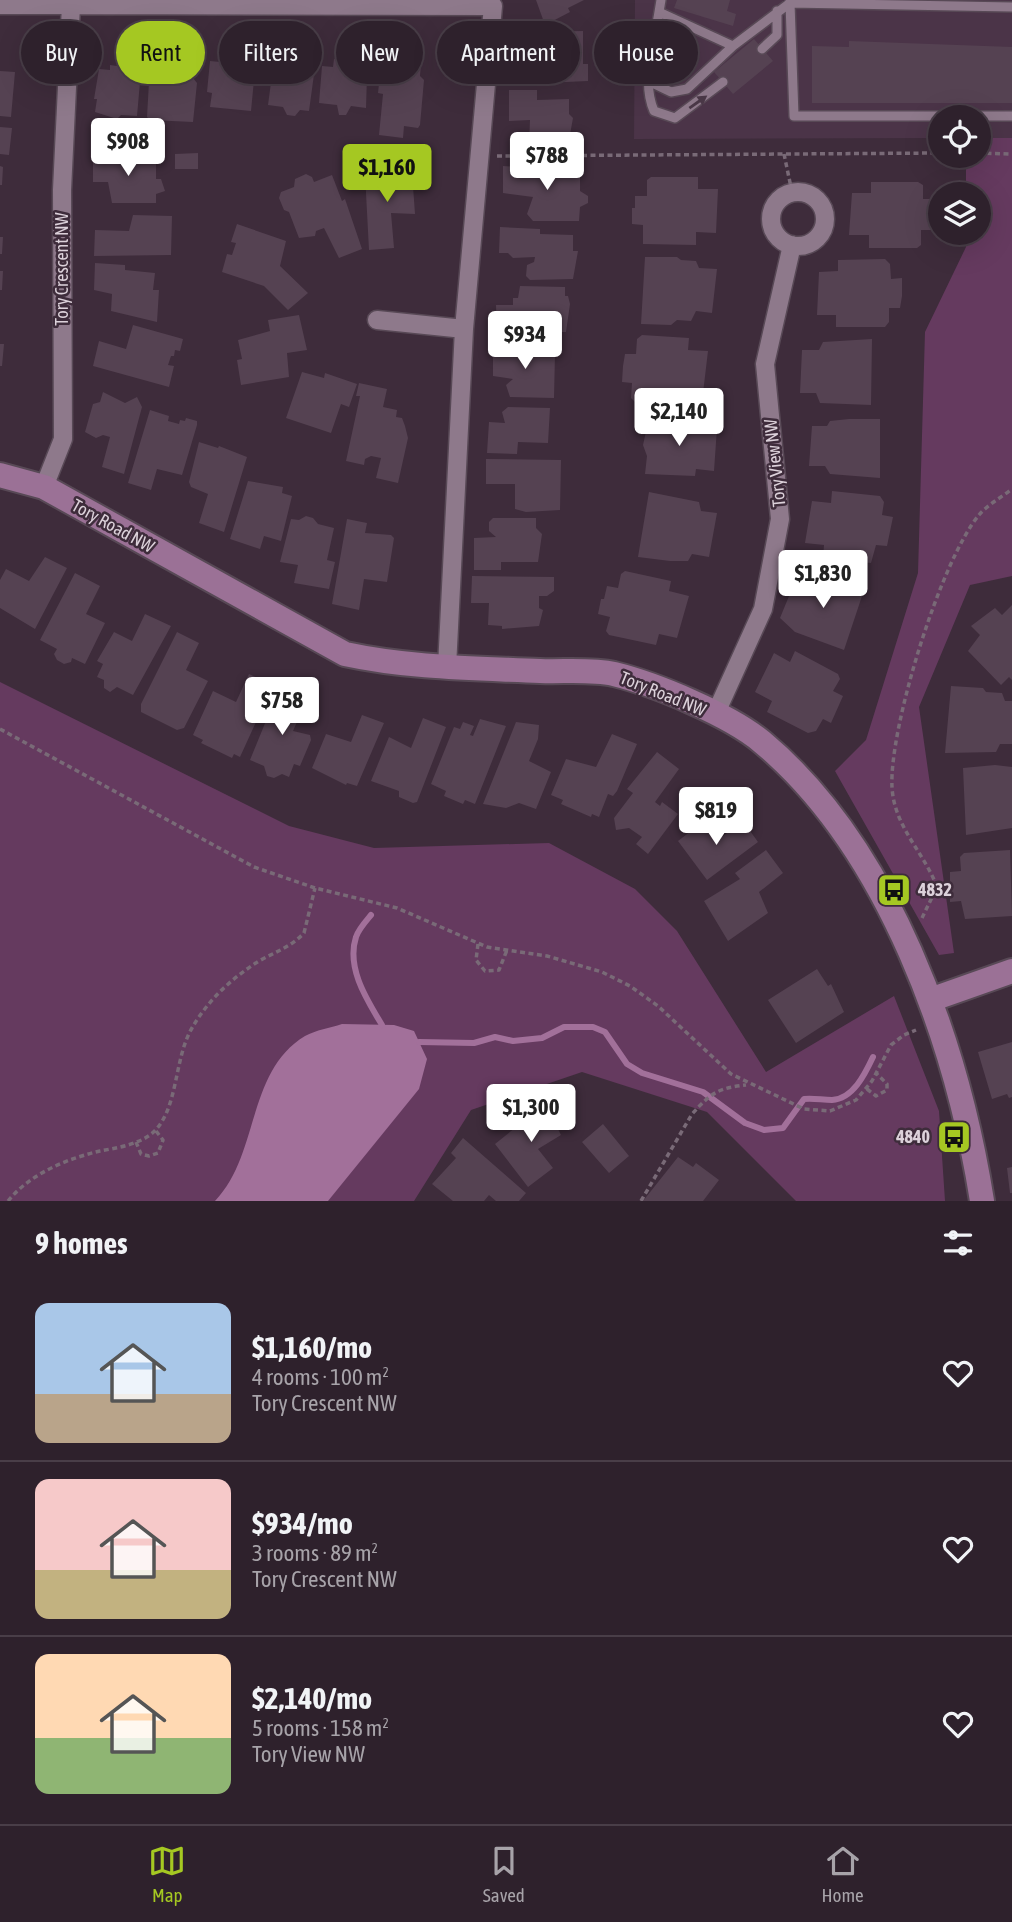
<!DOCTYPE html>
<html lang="en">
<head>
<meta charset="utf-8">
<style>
  body { margin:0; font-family:"Asap Condensed",sans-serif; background:#362934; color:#f1f3f6; height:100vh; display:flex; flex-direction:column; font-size:26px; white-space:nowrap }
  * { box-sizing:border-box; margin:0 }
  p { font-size:23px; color:#a7a3a9 }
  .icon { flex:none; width:38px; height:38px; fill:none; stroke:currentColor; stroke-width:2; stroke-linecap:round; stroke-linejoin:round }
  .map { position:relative; height:1201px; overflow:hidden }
  .panel { display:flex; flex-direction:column; background:#2e212c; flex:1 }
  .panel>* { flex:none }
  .hud { position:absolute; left:21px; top:21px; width:971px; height:63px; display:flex; gap:14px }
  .controls { position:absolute; left:928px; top:105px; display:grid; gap:14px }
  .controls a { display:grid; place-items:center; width:63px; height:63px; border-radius:50%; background:#2e212c; box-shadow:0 7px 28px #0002,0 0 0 2px #493e48; font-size:35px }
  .price { position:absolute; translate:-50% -60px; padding:0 16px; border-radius:7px; background:#fff; color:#222; font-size:23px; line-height:46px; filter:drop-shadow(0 2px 4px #0008) }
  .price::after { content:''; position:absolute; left:50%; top:42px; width:21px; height:16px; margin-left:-10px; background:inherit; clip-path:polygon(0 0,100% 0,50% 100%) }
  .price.on { background:#a5c822; color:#111 }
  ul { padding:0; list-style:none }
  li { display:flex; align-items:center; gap:21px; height:175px; padding:0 35px }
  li+li { border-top:2px solid #493e48 }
  li span { display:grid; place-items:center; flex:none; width:196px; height:140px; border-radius:14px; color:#555 }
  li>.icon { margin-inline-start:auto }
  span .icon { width:84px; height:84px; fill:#fffc; stroke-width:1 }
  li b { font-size:30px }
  h2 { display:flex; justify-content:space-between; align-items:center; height:84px; padding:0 35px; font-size:30px }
  .pill { padding:0 24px; border-radius:32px; background:#2e212c; box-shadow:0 7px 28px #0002,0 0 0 2px #493e48; font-size:24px; line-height:63px }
  .pill.on { background:#a5c822; color:#111 }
  .tab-bar { display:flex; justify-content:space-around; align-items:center; height:98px; border-top:2px solid #493e48; background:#2e212c; font-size:19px; color:#a7a3a9 }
  .tab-bar a { display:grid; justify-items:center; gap:4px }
  .tab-bar .on { color:#a5c822 }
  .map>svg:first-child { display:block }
  .built { fill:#4b3448 }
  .green { fill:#653a5f }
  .water { fill:#a2709a }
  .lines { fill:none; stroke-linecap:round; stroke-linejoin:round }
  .stream { stroke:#a2709a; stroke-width:6 }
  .building { fill:#554252 }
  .lane-casing { stroke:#584956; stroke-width:12 }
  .street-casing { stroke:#584956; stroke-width:21 }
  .secondary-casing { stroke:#584956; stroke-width:28 }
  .path { stroke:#796a77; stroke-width:3.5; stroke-dasharray:5 3.5; stroke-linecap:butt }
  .lane { stroke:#8e798b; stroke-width:9 }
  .street { stroke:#8e798b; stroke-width:18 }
  .secondary { stroke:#9b7196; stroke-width:24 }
  .oneway { fill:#4a3847 }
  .labels { text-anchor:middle; stroke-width:5; stroke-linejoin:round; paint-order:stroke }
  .street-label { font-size:18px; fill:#dcd1da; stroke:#3e2c3b }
  .poi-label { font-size:18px; font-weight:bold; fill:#dcd1da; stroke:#3e2c3b; text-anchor:start }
</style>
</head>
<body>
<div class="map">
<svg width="1012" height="1201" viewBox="0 0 1012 1201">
  <rect width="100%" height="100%" fill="#3e2c3b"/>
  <path class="built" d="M635,0h377v138h-34v-21h-38v21l-306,1z"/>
  <path class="green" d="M978,138h34v438l-42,9 -51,122 35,246 -15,2 -104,-184 31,-31 52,-167 7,-241 41,-85v-14h12v-39h-12v-38h12z
    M0,682l289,144 85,22 175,-5 86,46 42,42 89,141 128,-76 45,115 6,90h-149l-89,-89 -125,-40 -111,38 -57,91h-414z"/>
  <path class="water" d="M342,1024l52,1 20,6 13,28 -8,30 -91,112h-113c45,-47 31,-129 90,-165 11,-6 25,-8 37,-12z"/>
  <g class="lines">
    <path class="stream" d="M371,915c-5,6 -13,15 -15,22 -10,31 11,63 26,88
      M419,1042l55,1 21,-6 18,4 29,-3 22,-11h29l12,5 22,32 15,9 61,19 42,31 19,7 19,-2 21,-29c10,-1 18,1 28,1 21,-1 33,-26 41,-43"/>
  </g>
  <path class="building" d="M536,0h48l-16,8 2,4 -25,13z
    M677,0h53l-3,11 9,3 -3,12 -59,-18z
    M583,31v33h5v17l-66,3v-27h20v-25z
    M754,39l19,22 -40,33 -19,-22z
    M849,41l163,6v56h-200v-57l37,1z
    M119,45l24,3 -6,68 -16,-1 -4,4 -22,-7 2,-13h-3l5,-30 11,1v-5l7,1z
    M151,46l29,3 -3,35 9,-7 7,1 4,5 -4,39 -43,-2 -3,-3z
    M231,46l26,3 -6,62 -41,-4 2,-14 -5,-1 3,-31 20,2z
    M276,46l22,3 -1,16 18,2 -6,44 -9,-1 -5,6 -8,-1 -4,-8 -15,-2 4,-30 -9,-1 4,-27z
    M343,46l33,3 -2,27h-7l-1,32 -15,-2 -5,9h-7l-2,-10 -18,-2 3,-37 11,1 1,-8 8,1z
    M383,46l39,6 -2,24 4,4 -4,45 -2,3 -14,-2 -1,12 -24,-3 4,-41 -5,-1z
    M0,71l15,1 -4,45 -11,-1z
    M509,90h28v10l32,-1v15l4,4 -4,22 -40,3 1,-23 -21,1z
    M0,127l12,1 -3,27 -9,-1z
    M198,153v16h-23v-15z
    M93,155h41v4h22v20h5l4,12 -9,3v9h-44l-4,-21h-15z
    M0,166l3,1 -1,18h-2z
    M503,166l77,5v20l8,5v7l-8,4 -1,14h-46l-6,-7 6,-17 -30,-4z
    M381,168l4,6h8l7,-6 3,5 9,-1 3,42 -24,-1 3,35 -25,2 -4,-76z
    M306,174l6,3 2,5 18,-7 10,26 3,-2 17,50 -23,9 -15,-30 -8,3 -1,5 -16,2 -10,-26 -5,-2 -5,-12 2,-6 13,-5 1,-8z
    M651,177h47v12h20l-2,44 -20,-1v13l-53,-1v-19l-11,-1v-16h3v-12h12v-16z
    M871,182h47l5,3v14h11l-3,31h-10v15l-4,3h-48v-13h-20l3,-42h19z
    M133,215l39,1 -1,39 -77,1 1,-26 34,1z
    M237,224l49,17 -6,25 28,27 -20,17 -24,-24 -42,-14 5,-18 5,1 4,-12 -5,-1z
    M500,227l40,2v5l33,1v16h5l-5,28 -43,1 -4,-4 1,-11 7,-3 1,-5 -22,1 -5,-5h-9z
    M0,237h3l-1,17h-2z
    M645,257h32l4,3 15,1 3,7 18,1 -5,44 -16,-2 -5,10 -14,-1 -6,5 -30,-1z
    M885,259l5,5 1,15 11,-1v18l-2,12h-11v14l-4,5h-49v-12h-19l2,-43 19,-1v-11z
    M95,263l30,2v5l30,3 -2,17h6l-2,32 -46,-11 1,-17 -18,-4z
    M0,271h3l-1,19h-2z
    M520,286l45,1v9h3l2,8 -4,28h-9v6l-60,-1 -1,-32h17v-7h5z
    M299,315l8,35 -20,3 2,24 -48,8 -4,-25 5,-1 -4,-19 32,-9 -2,-11z
    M133,325l50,14 -3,12 -5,-1 -1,6h-3l-3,9 6,1 -5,21 -76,-21 6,-25 27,8z
    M642,335l47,3 -1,12 20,1 -5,42 -20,-1v13l-48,-3 -4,-4 1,-15 -10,-1 1,-16 2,-12h11l1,-15z
    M872,339l-1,66 -51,-2 -4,-10h-16l2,-43h17l4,-8z
    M493,343l30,1v9l32,1 -1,44 -44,-1 -4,-12 7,-6 -20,-3z
    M0,344h4l-2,22h-2z
    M302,372l22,6 1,-5 32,11 -8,23 -8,-3 -10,29 -45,-15z
    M359,383l28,6 -4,18 14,3 -1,7 6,1 3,8 3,12 -10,45 -22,-5 5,-20 -10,-2 -6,3 -1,6 -18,-4 14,-65h-4z
    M103,392l22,11 12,-6 5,10 -18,67 -22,-7 8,-30 -7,-2 -7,3 -11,-6 8,-28 7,-2z
    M508,407l42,1 -2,35 -30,-1 -1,12 -30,-1 2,-31 16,1 -3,-11z
    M150,410l19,6 -1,5 11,3 1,-4 5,1 1,-3 11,3v4l-15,50 -25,-6 -6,21 -23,-7z
    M649,418l68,10 -3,43 -18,-2 -1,7 -50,-2 2,-18 -4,-11z
    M849,419h31v59l-50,-4 -5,-8h-16l3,-40h15l3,-5z
    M199,442l19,6 1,-2 28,11 -23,75 -25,-9 9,-29 -17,-7 -2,-5z
    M486,459l75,1 -1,50 -34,2 -11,-3v-25h-29z
    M248,481l35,6 -1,6 10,3 -11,45 -17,-5 -4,13 -30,-10z
    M832,491l48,5 4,6 -2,13 11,2 -6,29 -11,-1 -5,18 -48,-5 1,-13 -19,-2 7,-42 19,2z
    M649,492l50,10 2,9 16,2 -8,44 -17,-3 -4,7h-18l-32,-4z
    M306,516l7,2 5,6 16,4 -7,32 8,2 -6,27 -35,-6 4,-18 -18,-3 11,-43 8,1z
    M493,518h43v10l6,6 -4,28h-37v8h-27v-32l22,-1 -7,-6v-9z
    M347,519l20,4 -2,10 26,2 3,3 -7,44 -23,-3 -5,31 -27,-6z
    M45,557l22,11 -32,61 -35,-21v-28l6,-11 23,12z
    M625,571l46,10 -2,10 20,5 -12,42 -18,-4 -3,11 -47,-10 -3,-4 4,-14 -12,-3 3,-15h3l3,-13 11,2 3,-14z
    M75,573l25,13 -14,28 19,9 -20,41 -13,-6 -1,4 -7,2 -7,-4 -3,-6 3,-5 -17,-9z
    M472,576l82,1v14l-7,5h-8v12l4,2 -4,16 -37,3v-3l-14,-1 1,-22h-18z
    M818,576l14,5 4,-3 29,9 -21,63 -49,-18 -15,-14 16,-39 14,4z
    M1012,605v75l-3,-3 -8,8 -33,-34 12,-16 -9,-9 24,-18 7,7z
    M145,614l26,12 -38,69 -16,-8 -7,5 -6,-4v-8l-7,-3 6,-13 -6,-3 17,-29 18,9z
    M177,632l22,11 -13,27 22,11 -24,47 -7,2 -36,-18v-8z
    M795,651l43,23 2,5 -7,12 10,5 -12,27 -8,-4 -7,12 -8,2 -41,-21 5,-11 -17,-9 19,-39 16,9z
    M249,674l24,11 -33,72 -6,-3 -2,4 -31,-15 2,-3 -10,-5 20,-44 23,11z
    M951,686l32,2 3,4 16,1 3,8h7v43h-12l-4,8 -51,1z
    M279,689l27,12 -13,30 17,4 1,5 -11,26 -6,-2 -5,13 -7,-3 -8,4 -7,-2 -3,-10 -14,-6z
    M362,715l22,8 -27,63 -10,-3 -1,2 -34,-17 14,-34 25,8z
    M423,718l23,9 -29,75 -4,1 -14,-6v-6l-28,-10 18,-44 22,11z
    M480,719l26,7 -31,78 -10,-4 -2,4 -19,-8 2,-5 -15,-7 23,-57 6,2 3,-7 11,4 -4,9 3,1z
    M516,722l23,3 -1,14 -9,22 22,11 -15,37 -17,-6 -13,5 -23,-4z
    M612,734l25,10 -20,47 -4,5 -5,-2 -9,23 -7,-3 -1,3 -30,-13 2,-4 -12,-5 15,-36 30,8z
    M657,752l22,17 -24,33 5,4 2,-4 16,12 -30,40 -12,-10 6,-7 -13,-9 -13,2 -2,-12 19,-25 -6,-4z
    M995,765l17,2v61l-46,7 -3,-67z
    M704,821l15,18 24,-18 15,21 -51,38 -29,-39z
    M766,850l17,23 -24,19 9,21 -40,28 -24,-40 36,-22 -5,-6z
    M1010,850l2,66 -47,3 -4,-18 -11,1v-30l11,-1 -1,-14 4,-4z
    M817,969l11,17 3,-2 13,28 -48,31 -28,-43z
    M1012,1042v55l-3,1 -2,-4 -15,5 -14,-47z
    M547,1102l11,13 -5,4 8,16 -23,14 15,19 -25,19 -33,-43z
    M603,1124l26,32 -20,17 -27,-31z
    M463,1138l63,55 -7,8h-23l-7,-6 -5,6h-31l-21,-17 24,-26 -5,-5z
    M678,1157l15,10 3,-4 23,17 -16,21h-60z
    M1012,1167v26h-2l-3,-25z"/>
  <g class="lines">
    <g class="lane-casing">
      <path id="lane" d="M661,0l-2,12 74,34 57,-43
        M790,0v3l222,4
        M790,3l4,113h218
        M659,12c-5,32 -18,69 -5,99l21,7 48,-36
        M762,49l15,-14v-24
        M648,81l23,11 16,-3 46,-43"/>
    </g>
    <g class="street-casing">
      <path id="street" d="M0,5h71
        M771 219a27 27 0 1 1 54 0a27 27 0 1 1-54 0Z
        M377,320l87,9
        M44,487l19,-48 -1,-249 9,-185 422,1 -29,323 -17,338
        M715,715l48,-106 17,-90 -15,-155 27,-119"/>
    </g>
    <g class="secondary-casing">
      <path id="secondary" d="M0,475l44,12 301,167c65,14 128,14 195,17 23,1 51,-2 74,3 41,10 116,41 148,68 127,106 195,301 220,459
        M930,1000l82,-29"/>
    </g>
    <path class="path" d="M978,153l34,1
      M784,154l8,38
      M497,156l443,-3
      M0,729l254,138 61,21 82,20 90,39 60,9 55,16 28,14 28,20 73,68 73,35 26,2 26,-11 16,-19 19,-36 13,-10 12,-5
      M922,918l15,-31c-13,-35 -43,-60 -45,-100 -3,-59 49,-227 87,-272 8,-10 23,-18 33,-26
      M478,944l-2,16 9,11 14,-1 8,-20
      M867,1089l9,7 11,-6v-6l-11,-11
      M136,1142l5,12 8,2 9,-3 5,-13 -7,-9
      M8,1201c22,-27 58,-42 92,-50 16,-3 36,-6 50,-16 29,-22 23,-75 42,-107 16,-28 40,-50 67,-67 16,-9 32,-14 45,-28l11,-45
      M641,1201l51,-87c19,-21 26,-26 54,-29"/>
    <use href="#lane" class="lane"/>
    <use href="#street" class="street"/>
    <use href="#secondary" class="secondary"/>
  </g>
  <defs><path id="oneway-solid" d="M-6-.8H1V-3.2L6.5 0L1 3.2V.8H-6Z" transform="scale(1.75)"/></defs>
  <use class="oneway" href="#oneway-solid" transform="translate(698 102) rotate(-35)"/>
  <defs>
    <g id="bus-square" transform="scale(1.75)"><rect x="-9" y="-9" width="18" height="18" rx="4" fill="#a5c822" stroke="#3e2c3b"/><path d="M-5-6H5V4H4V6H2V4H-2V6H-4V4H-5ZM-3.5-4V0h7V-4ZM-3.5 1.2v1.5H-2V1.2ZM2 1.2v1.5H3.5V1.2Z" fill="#111"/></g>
  </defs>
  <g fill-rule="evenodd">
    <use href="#bus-square" x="894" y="890"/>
    <use href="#bus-square" x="954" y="1137"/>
  </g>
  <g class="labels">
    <g class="street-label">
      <text transform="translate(62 269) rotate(-90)" y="6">Tory Crescent NW</text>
      <text transform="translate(775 463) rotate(-96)" y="6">Tory View NW</text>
      <text transform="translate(113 526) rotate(29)" y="6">Tory Road NW</text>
      <text transform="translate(663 694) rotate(22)" y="6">Tory Road NW</text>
    </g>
    <g class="poi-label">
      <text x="918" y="896">4832</text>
      <text x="930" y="1143" text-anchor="end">4840</text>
    </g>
  </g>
</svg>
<div class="controls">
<a><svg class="icon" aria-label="locate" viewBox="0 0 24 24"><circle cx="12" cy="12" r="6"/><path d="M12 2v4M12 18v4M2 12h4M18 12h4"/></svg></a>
<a><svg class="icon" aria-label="layers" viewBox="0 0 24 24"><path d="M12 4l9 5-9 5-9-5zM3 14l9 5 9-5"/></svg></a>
</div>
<b class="price" style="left:128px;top:178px">$908</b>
<b class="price" style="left:547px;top:192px">$788</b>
<b class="price on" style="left:387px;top:204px">$1,160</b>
<b class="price" style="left:525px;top:371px">$934</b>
<b class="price" style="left:679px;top:448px">$2,140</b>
<b class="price" style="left:823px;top:610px">$1,830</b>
<b class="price" style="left:282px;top:737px">$758</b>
<b class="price" style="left:716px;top:847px">$819</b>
<b class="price" style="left:531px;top:1144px">$1,300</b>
<div class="hud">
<a class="pill">Buy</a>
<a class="pill on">Rent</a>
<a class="pill">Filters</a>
<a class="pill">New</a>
<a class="pill">Apartment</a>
<a class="pill">House</a>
</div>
</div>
<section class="panel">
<h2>9 homes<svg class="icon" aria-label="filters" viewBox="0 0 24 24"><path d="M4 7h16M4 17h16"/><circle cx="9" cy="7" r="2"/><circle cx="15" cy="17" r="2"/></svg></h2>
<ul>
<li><span style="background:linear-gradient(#a9c7e8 65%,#b9a48a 0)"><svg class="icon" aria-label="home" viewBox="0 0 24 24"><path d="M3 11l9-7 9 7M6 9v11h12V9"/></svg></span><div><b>$1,160/mo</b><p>4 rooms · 100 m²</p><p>Tory Crescent NW</p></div><svg class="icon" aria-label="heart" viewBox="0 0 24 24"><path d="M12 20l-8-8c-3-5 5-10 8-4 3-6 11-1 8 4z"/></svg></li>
<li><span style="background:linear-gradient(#f6c9c9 65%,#c2b280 0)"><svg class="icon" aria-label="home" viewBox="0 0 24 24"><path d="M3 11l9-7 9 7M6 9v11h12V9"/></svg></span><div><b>$934/mo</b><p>3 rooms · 89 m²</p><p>Tory Crescent NW</p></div><svg class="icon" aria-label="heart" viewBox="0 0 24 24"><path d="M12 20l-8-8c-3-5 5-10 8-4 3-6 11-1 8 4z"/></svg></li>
<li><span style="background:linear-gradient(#ffd9b3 60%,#8fb573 0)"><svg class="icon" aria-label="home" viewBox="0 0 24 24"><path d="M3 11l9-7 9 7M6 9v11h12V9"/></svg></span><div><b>$2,140/mo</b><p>5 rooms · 158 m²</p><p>Tory View NW</p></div><svg class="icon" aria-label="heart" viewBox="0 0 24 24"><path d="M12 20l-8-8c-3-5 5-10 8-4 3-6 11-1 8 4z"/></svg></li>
</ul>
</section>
<nav class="tab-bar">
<a class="on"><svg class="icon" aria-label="map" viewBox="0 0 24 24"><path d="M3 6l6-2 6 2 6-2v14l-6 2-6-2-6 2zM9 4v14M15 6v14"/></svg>Map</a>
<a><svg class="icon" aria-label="saved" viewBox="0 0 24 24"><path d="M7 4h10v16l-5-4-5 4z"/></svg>Saved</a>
<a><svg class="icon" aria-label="home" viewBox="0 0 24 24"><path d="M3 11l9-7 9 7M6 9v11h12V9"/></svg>Home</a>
</nav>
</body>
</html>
